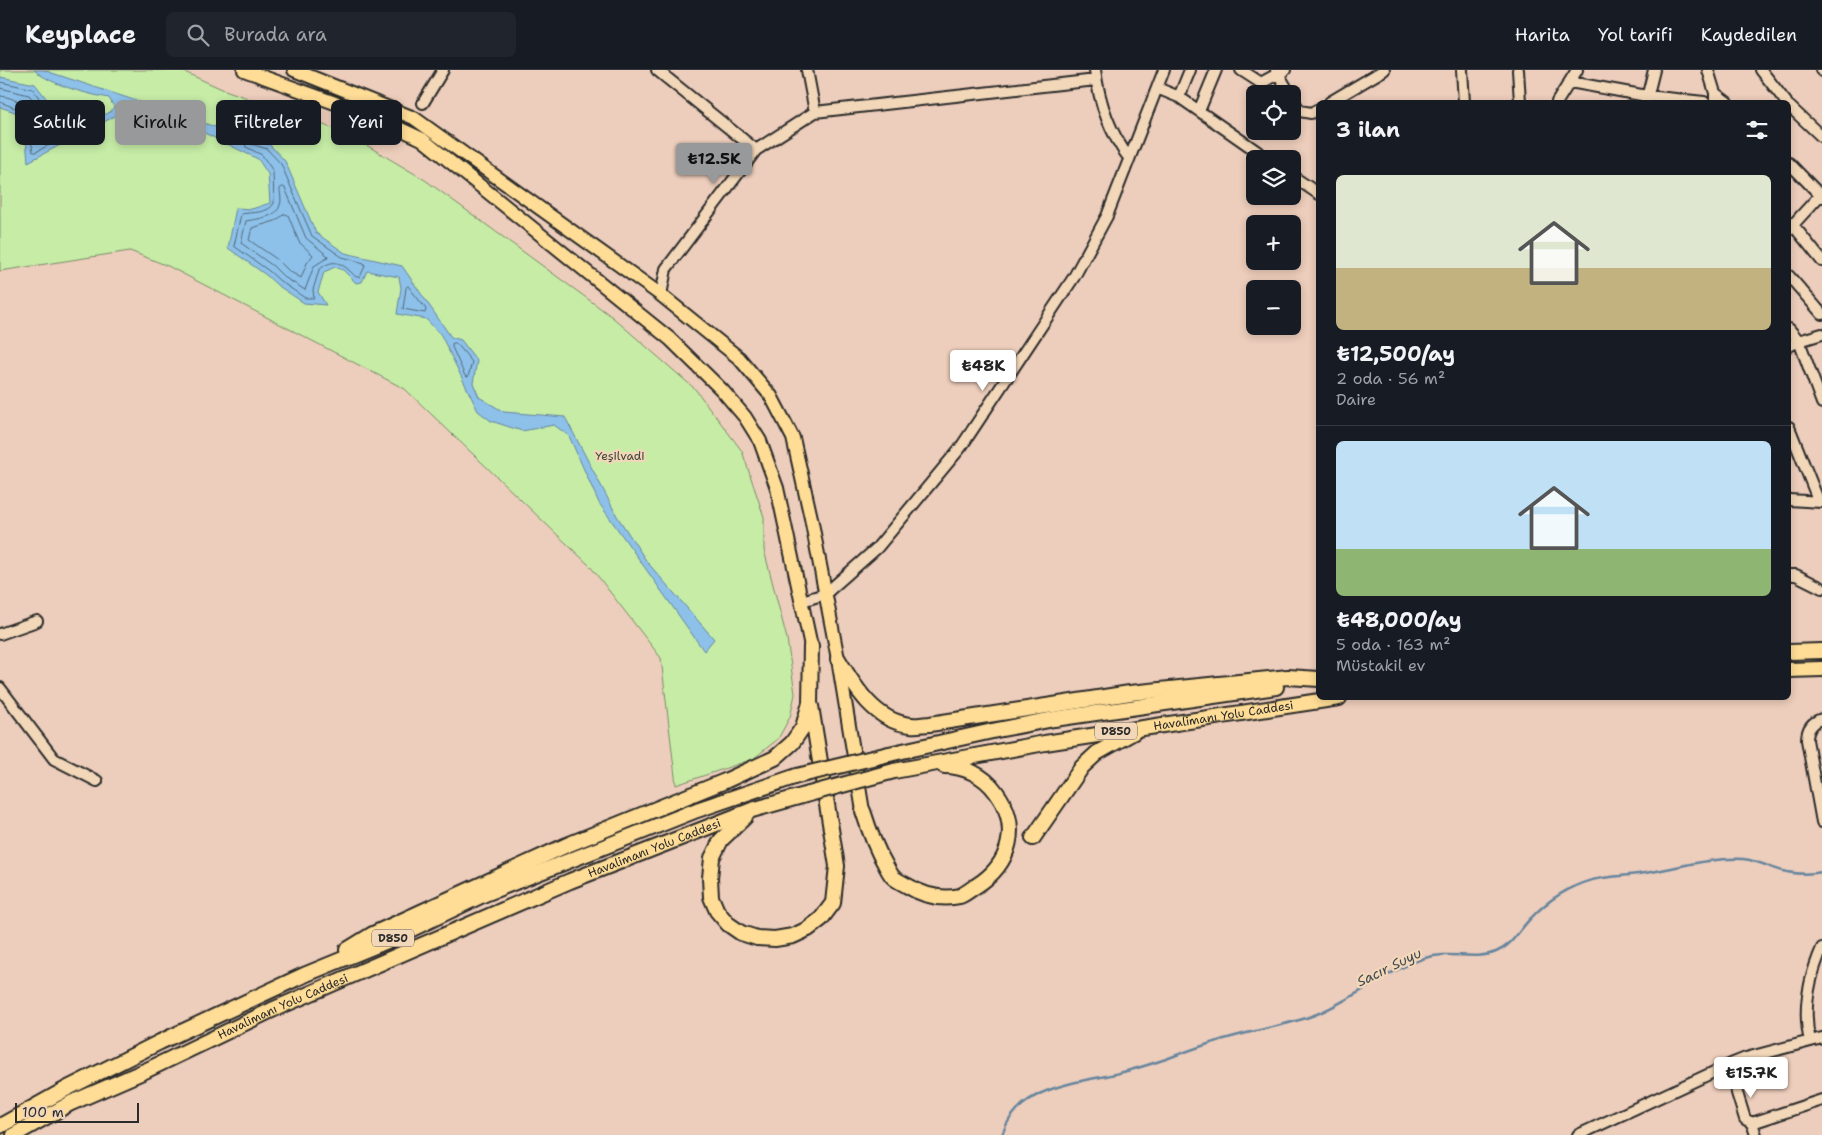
<!DOCTYPE html>
<html lang="tr">
<head>
<meta charset="utf-8">
<style>
  body { margin:0; font-family:"Shantell Sans",sans-serif; background:#20242c; color:#f1f3f6; height:100vh; display:flex; flex-direction:column; font-size:19px; white-space:nowrap }
  * { box-sizing:border-box; margin:0 }
  p { font-size:16px; color:#9ea1a6 }
  .icon { flex:none; width:28px; height:28px; fill:none; stroke:currentColor; stroke-width:2; stroke-linecap:round; stroke-linejoin:round }
  .map { position:relative; flex:1; overflow:hidden }
  .panel { position:absolute; left:1316px; top:30px; width:475px; height:600px; display:flex; flex-direction:column; background:#171b24; border-radius:8px; box-shadow:0 2px 8px #0003 }
  .panel>* { flex:none }
  .banner { position:absolute; left:15px; top:30px; width:475px; height:45px; display:flex; gap:10px }
  .buttons { position:absolute; left:1246px; top:15px; display:grid; gap:10px }
  .buttons a { display:grid; place-items:center; width:55px; height:55px; border-radius:8px; background:#171b24; box-shadow:0 2px 8px #0003; font-size:25px }
  .scale { position:absolute; left:15px; bottom:12px; width:124px; box-sizing:border-box; padding-left:5px; border:2px solid #2b2b2b; border-top:0; font-size:14px; line-height:18px; white-space:nowrap; color:#2b2b2b; -webkit-text-stroke:4px #f2d7b9; paint-order:stroke }
  .price { position:absolute; translate:-50% -42px; padding:0 11px; border-radius:5px; background:#fff; color:#222; font-size:16px; line-height:32px; filter:drop-shadow(0 1px 2px #0008) }
  .price::after { content:''; position:absolute; left:50%; top:30px; width:15px; height:11px; margin-left:-8px; background:inherit; clip-path:polygon(0 0,100% 0,50% 100%) }
  .price.current { background:#98999b; color:#111 }
  ul { padding:0; list-style:none }
  li { display:grid; align-content:center; gap:10px; height:265px; padding:0 20px }
  li+li { border-top:1px solid #363941 }
  li span { display:grid; place-items:center; height:155px; border-radius:8px; color:#555 }
  li>.icon { margin-inline-start:auto }
  span .icon { width:90px; height:90px; fill:#fffc; stroke-width:1 }
  li b { font-size:21px }
  h2 { display:flex; justify-content:space-between; align-items:center; height:60px; padding:0 20px; font-size:21px }
  .chip { padding:0 18px; border-radius:8px; background:#171b24; box-shadow:0 2px 8px #0003; font-size:18px; line-height:45px }
  .chip.current { background:#98999b; color:#111 }
  header { display:flex; align-items:center; gap:30px; box-sizing:border-box; height:70px; padding:0 25px; background:#171b24; border-bottom:1px solid #363941 }
  header strong { font-size:24px }
  nav { display:flex; gap:28px; margin-inline-start:auto; font-size:18px }
  .search { width:350px; height:45px; background:#20242c; display:flex; align-items:center; gap:12px; box-sizing:border-box; padding:0 18px; border-radius:8px; color:#9ea1a6; font-size:19px }
  .map>svg:first-child { display:block }
  .green { fill:#c6eca6; stroke:#788c68 }
  .water { fill:#8dc1ea; stroke:#66859e }
  .lines { fill:none; stroke-linecap:round; stroke-linejoin:round }
  .shore { stroke:#526777; stroke-width:1 }
  .stream { stroke:#66859e; stroke-width:2.5 }
  .minor-casing { stroke:#2b2b2b; stroke-width:14 }
  .major-casing { stroke:#2b2b2b; stroke-width:16 }
  .highway-casing { stroke:#2b2b2b; stroke-width:18 }
  .minor { stroke:#f2d7b9; stroke-width:10 }
  .major { stroke:#ffdd96; stroke-width:12 }
  .highway { stroke:#ffdd96; stroke-width:14 }
  .highway-bridge-casing { stroke:#2b2b2b; stroke-width:18; stroke-linecap:butt }
  .highway-bridge { stroke:#ffdd96; stroke-width:14 }
  .labels { text-anchor:middle; stroke-width:4.5; stroke-linejoin:round; paint-order:stroke }
  .shield { fill:#f2d7b9; stroke:#675f56; stroke-width:1 }
  .shield-label { font-size:11px; font-weight:bold; fill:#2b2b2b }
  .park-label { font-size:12px; fill:#42483d; stroke:#f2d7b9 }
  .street-label { font-size:12px; fill:#2b2b2b; stroke:#f2d7b9 }
  .water-label { font-size:14px; font-style:italic; fill:#3f4951; stroke:#f2d7b9 }
</style>
</head>
<body>
<header>
<strong>Keyplace</strong>
<div class="search"><svg class="icon" aria-label="search" viewBox="0 0 24 24"><circle cx="10" cy="10" r="6"/><path d="M15 15l6 6"/></svg>Burada ara</div>
<nav><a>Harita</a><a>Yol tarifi</a><a>Kaydedilen</a></nav>
</header>
<div class="map">
<svg width="1822" height="1065" viewBox="0 0 1822 1065">
  <rect width="100%" height="100%" fill="#edcdbb"/>
  <filter id="ink" filterUnits="userSpaceOnUse"><feTurbulence type="fractalNoise" baseFrequency=".02" numOctaves="2"/><feDisplacementMap in="SourceGraphic" scale="10" xChannelSelector="R" yChannelSelector="G"/><feConvolveMatrix kernelMatrix="1 2 1 2 8 2 1 2 1" color-interpolation-filters="sRGB"/></filter>
  <g filter="url(#ink)">
    <path class="green" d="M0,0h180l42,19 124,44 79,47 186,136 84,73 47,62 22,66v33l23,89 8,55 -5,23 -12,22 -25,20 -77,26 -15,-127 -71,-92 -185,-177 -237,-123 -38,-15 -130,20z"/>
    <path class="water" d="M34,0h9l227,75 15,16 31,72 29,20 57,13 49,71 10,3 16,21 -4,22 6,14 25,15 61,5 52,99 30,46 67,77 -10,12 -105,-148 -30,-67 -15,-11 -32,6 -31,-10 -13,-10 -37,-76 -15,-16 -29,-5 4,-26 -2,-11 -32,-6 -5,11 -6,1 -13,-13 -8,-3 -11,5 -6,20 8,13 -22,-2 -27,-18 -11,-10 -38,-27 8,-40 16,1 18,-6 -2,-29 -10,-15 -62,-30 -53,-15h-24l-91,48 -3,-34 -10,-16 -15,-5v-30l35,7 11,14 15,35 49,-21 4,-5 -5,-9c-22,-4 -58,-13 -75,-28z"/>
    <g class="lines">
      <path class="shore" d="M0,12l33,7 8,12 17,39 -22,12h-3l-4,-26 -9,-16 -20,-8
        M0,18l29,7 7,9 13,34 -8,5 -2,-1c-2,-5 -2,-11 -3,-16 -5,-17 -19,-29 -36,-30
        M248,73l19,6 14,15 31,72 30,21 22,6 1,3 -5,11h-4c-13,-13 -21,-21 -37,-7l-6,20 1,8h-9l-25,-17 -11,-10 -35,-25 7,-32c10,-2 28,0 33,-11l-1,-32 -11,-16 -16,-8 -1,-3z
        M283,117l2,1 21,50 22,18 -1,2 -13,8 -9,24 -21,-13 -11,-11 -32,-23 5,-22c10,-2 31,-3 34,-16 2,-5 0,-11 0,-16z
        M285,144l3,1 11,27 14,13 -6,8 -6,15 -12,-7 -11,-11 -29,-20 3,-12 23,-7z
        M408,216l18,23 -1,4 -22,-4 3,-21z
        M455,273l3,2 14,17 -4,15 -3,-1 -13,-29v-3z"/>
      <path class="stream" d="M1002,1065c14,-43 59,-50 99,-58 22,-4 44,-11 65,-18 24,-9 48,-18 73,-24 26,-7 53,-11 78,-21 37,-15 71,-44 108,-56 24,-8 49,3 71,-6 17,-7 23,-22 35,-34 17,-18 37,-31 61,-38 17,-4 35,-4 53,-7 30,-5 69,-16 98,-14 11,1 20,5 30,9 16,6 33,7 49,4"/>
      <g class="minor-casing">
        <path id="minor" d="M657,0l99,80
          M807,0l8,42 281,-32
          M1095,0c4,31 15,63 34,88
          M1241,0l20,13 24,-13
          M1276,0l14,24
          M1462,0l2,32
          M1518,0l2,32
          M1708,0l7,23v9
          M1761,0l25,32
          M1821,0l1,1
          M1570,12l77,14 57,6
          M1157,18l22,9 89,62
          M1715,23l12,9
          M1179,27l11,-27
          M1292,29l8,12 11,2 8,-4
          M1330,32l54,-32
          M1557,32l20,-32
          M1646,32l8,-32
          M423,33l20,-33
          M1789,36l33,31
          M1199,41l17,-41
          M1789,93l33,34
          M1292,106l27,18
          M1793,155l29,36
          M1789,159l33,-36
          M1789,206l33,38
          M661,225l5,-26 90,-119 59,-38
          M1789,259l10,12 23,62
          M1789,276l10,-5 23,-7
          M1789,357l30,75
          M1789,430l33,2
          M1789,505h7l26,13
          M802,531l23,-7 52,-46 84,-101 113,-170 33,-61 57,-146
          M0,564l37,-13
          M0,618l54,71 43,22
          M1822,649c-10,3 -15,10 -15,21l15,82
          M1810,971c-8,-32 -1,-63 12,-93
          M1731,994l6,29 8,26 7,4 4,12
          M1752,1053l70,-23
          M1578,1065l153,-71 15,-6 76,-20"/>
      </g>
      <g class="major-casing">
        <path id="major" d="M244,0l135,49 43,20 248,200 52,51 23,27 15,24 17,47 34,158
          M294,0l120,48 247,177 78,63 32,38 22,42 18,80 27,141 25,152"/>
      </g>
      <g class="highway-casing">
        <g id="highway">
          <path d="M1789,582l33,-1"/>
          <path d="M838,589c16,27 37,63 73,66 6,1 13,-1 19,-1l200,-31 158,-16 31,2"/>
          <path d="M1789,600l33,-1"/>
          <path d="M889,684l108,-24 57,-11 222,-32"/>
          <path id="s1" d="M894,701l151,-28 294,-45"/>
          <path d="M863,741c6,19 12,36 22,53 2,4 5,10 8,13 3,3 9,6 13,8 16,10 35,15 54,11 5,-2 11,-7 16,-10 35,-22 45,-60 20,-94 -12,-17 -32,-26 -52,-26"/>
          <path d="M745,747l-24,23 -9,18 -2,20 1,19 6,14 11,13 13,9 16,5 18,1 18,-3 15,-7 13,-10 12,-16 4,-37 -26,-160"/>
          <path d="M1033,768l49,-71 15,-14 37,-21"/>
          <path d="M347,880l26,-16 194,-89 158,-64 50,-23 17,-15 11,-16 7,-24 1,-57"/>
          <path d="M0,1056l66,-37 94,-47 144,-67 83,-34 98,-47 212,-84 100,-34"/>
          <path id="s2" d="M14,1065l57,-32 76,-33 125,-60 298,-129 182,-71 57,-16"/>
        </g>
      </g>
      <use href="#minor" class="minor"/>
      <use href="#major" class="major"/>
      <use href="#highway" class="highway"/>
      <g class="highway-bridge-casing">
        <path id="highway-bridge" d="M797,706l92,-22
          M809,724l85,-23"/>
      </g>
      <use href="#highway-bridge" class="highway-bridge"/>
    </g>
  </g>
  <g class="labels">
    <g class="shield">
      <rect x="1095" y="652.5" width="42" height="17" rx="4"/>
      <rect x="372" y="859.5" width="42" height="17" rx="4"/>
    </g>
    <g class="shield-label">
      <text x="1116" y="665">D850</text>
      <text x="393" y="872">D850</text>
    </g>
    <g class="park-label">
      <text x="620" y="390">Yeşilvadi</text>
    </g>
    <g class="street-label">
      <text dy="4" stroke="none"><textPath href="#s1" startOffset="334">Havalimanı Yolu Caddesi</textPath></text>
      <text dy="4" stroke="none"><textPath href="#s2" startOffset="702">Havalimanı Yolu Caddesi</textPath></text>
      <text dy="4" stroke="none"><textPath href="#s2" startOffset="298">Havalimanı Yolu Caddesi</textPath></text>
    </g>
    <g class="water-label">
      <text transform="translate(1389 897) rotate(-26)" y="5">Sacır Suyu</text>
    </g>
  </g>
</svg>
<div class="buttons">
<a><svg class="icon" aria-label="locate" viewBox="0 0 24 24"><circle cx="12" cy="12" r="6"/><path d="M12 2v4M12 18v4M2 12h4M18 12h4"/></svg></a>
<a><svg class="icon" aria-label="layers" viewBox="0 0 24 24"><path d="M12 4l9 5-9 5-9-5zM3 14l9 5 9-5"/></svg></a>
<a>+</a>
<a>−</a>
</div>
<div class="scale">100 m</div>
<b class="price current" style="left:714px;top:115px">₺12.5K</b>
<b class="price" style="left:983px;top:322px">₺48K</b>
<b class="price" style="left:1751px;top:1029px">₺15.7K</b>
<div class="banner">
<a class="chip">Satılık</a>
<a class="chip current">Kiralık</a>
<a class="chip">Filtreler</a>
<a class="chip">Yeni</a>
</div>
<section class="panel">
<h2>3 ilan<svg class="icon" aria-label="filters" viewBox="0 0 24 24"><path d="M4 7h16M4 17h16"/><circle cx="9" cy="7" r="2"/><circle cx="15" cy="17" r="2"/></svg></h2>
<ul>
<li><span style="background:linear-gradient(#dfe7d0 60%,#c2b280 0)"><svg class="icon" aria-label="home" viewBox="0 0 24 24"><path d="M3 11l9-7 9 7M6 9v11h12V9"/></svg></span><div><b>₺12,500/ay</b><p>2 oda · 56 m²</p><p>Daire</p></div></li>
<li><span style="background:linear-gradient(#bfe0f5 70%,#8fb573 0)"><svg class="icon" aria-label="home" viewBox="0 0 24 24"><path d="M3 11l9-7 9 7M6 9v11h12V9"/></svg></span><div><b>₺48,000/ay</b><p>5 oda · 163 m²</p><p>Müstakil ev</p></div></li>
</ul>
</section>
</div>
</body>
</html>
